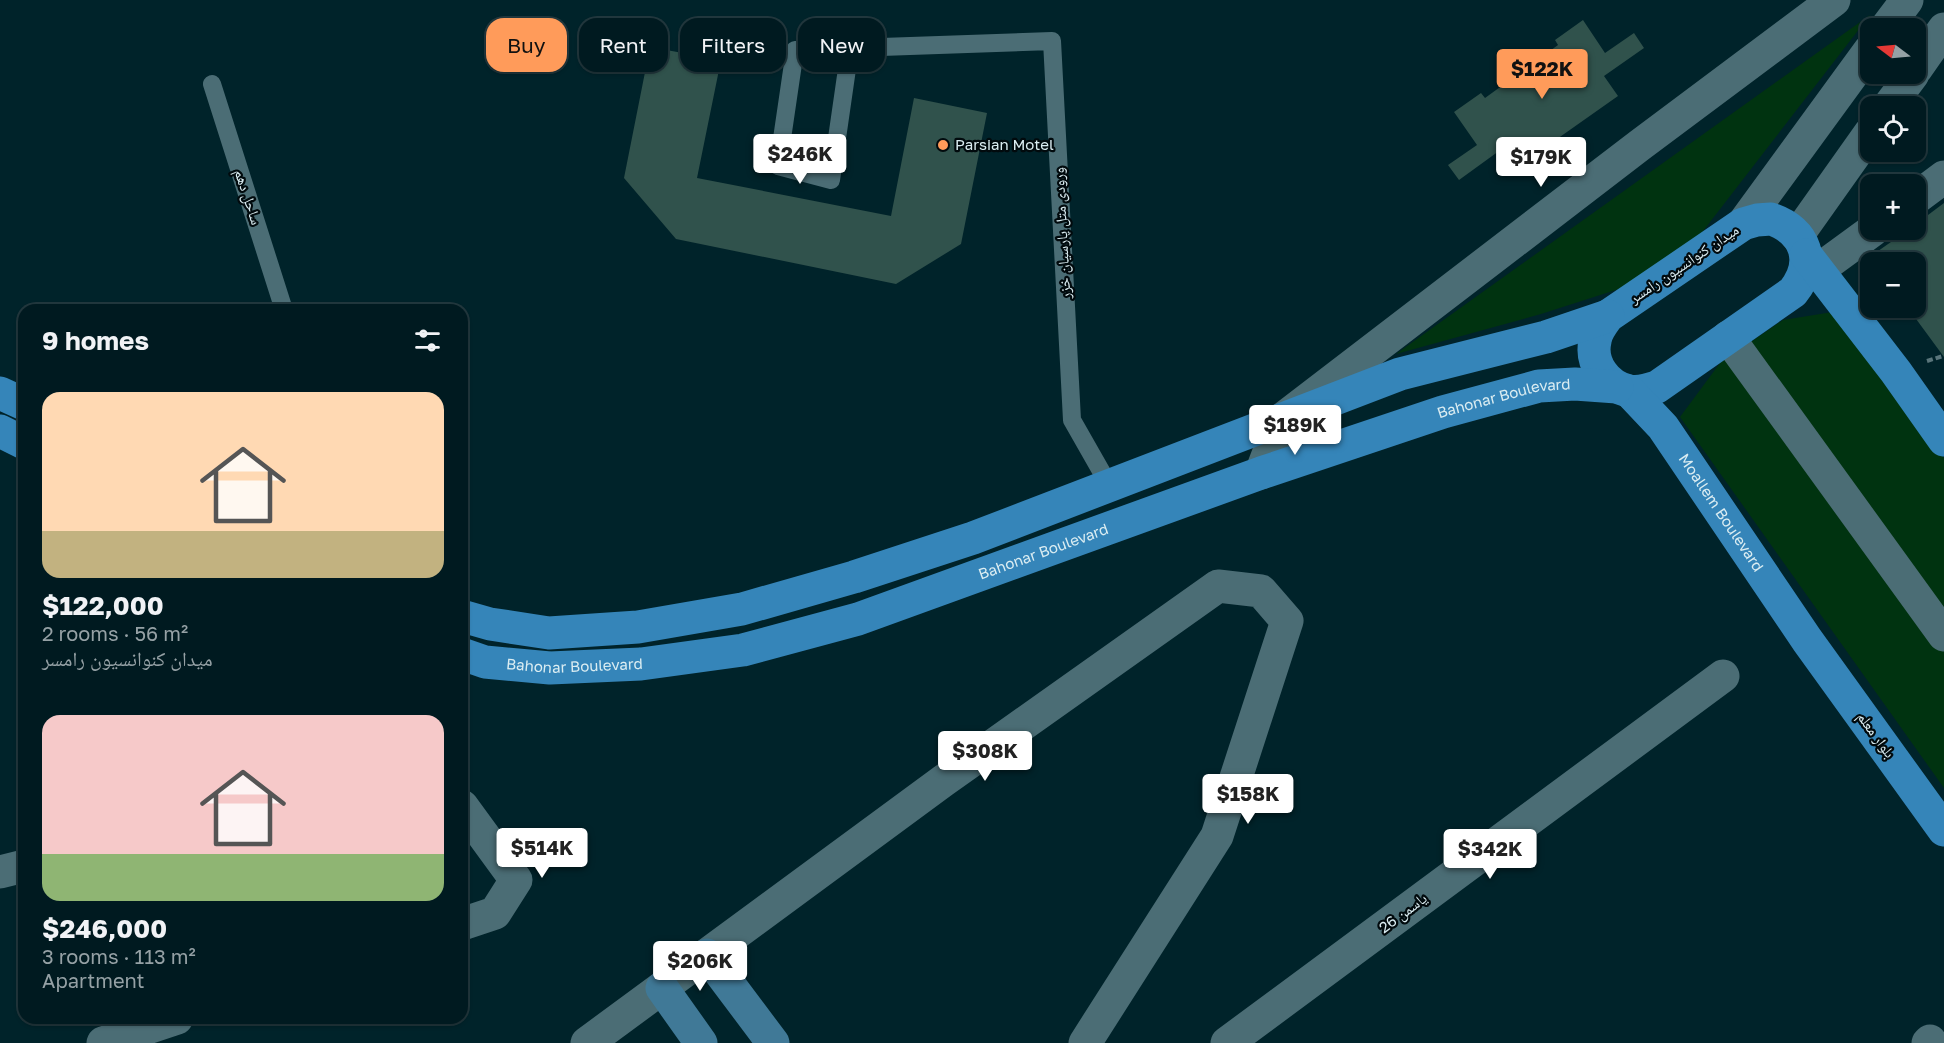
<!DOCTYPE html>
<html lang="en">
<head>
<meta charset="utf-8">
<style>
  body { margin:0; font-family:"Golos Text","Noto Naskh Arabic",sans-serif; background:#0e272d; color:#f1f3f6; height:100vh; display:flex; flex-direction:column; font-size:22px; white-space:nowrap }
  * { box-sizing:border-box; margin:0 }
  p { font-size:20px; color:#95a1a5 }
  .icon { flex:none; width:33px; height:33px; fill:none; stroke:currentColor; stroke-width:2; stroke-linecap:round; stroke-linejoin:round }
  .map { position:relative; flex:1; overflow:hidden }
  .sheet { position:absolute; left:18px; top:304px; width:450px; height:720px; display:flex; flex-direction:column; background:#001a20; border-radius:18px; box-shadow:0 2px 4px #0004,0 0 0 2px #22383e }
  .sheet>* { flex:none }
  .guide { position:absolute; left:486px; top:18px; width:570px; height:54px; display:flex; gap:12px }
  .needle { width:39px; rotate:286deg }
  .tools { position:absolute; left:1860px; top:18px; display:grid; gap:12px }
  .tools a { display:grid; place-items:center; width:66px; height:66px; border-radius:12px; background:#001a20; box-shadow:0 2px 4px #0004,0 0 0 2px #22383e; font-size:30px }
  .price { position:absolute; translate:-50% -51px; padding:0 14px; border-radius:6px; background:#fff; color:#222; font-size:20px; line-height:39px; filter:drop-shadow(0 2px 3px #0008) }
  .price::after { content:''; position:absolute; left:50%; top:36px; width:18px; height:14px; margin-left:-9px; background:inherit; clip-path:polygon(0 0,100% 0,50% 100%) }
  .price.selected { background:#ff9b5a; color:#111 }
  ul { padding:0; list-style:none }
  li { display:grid; align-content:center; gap:12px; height:318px; padding:0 24px }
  li span { display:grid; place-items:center; height:186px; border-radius:18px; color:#555 }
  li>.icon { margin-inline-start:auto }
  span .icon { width:108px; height:108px; fill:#fffc; stroke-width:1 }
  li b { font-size:26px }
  h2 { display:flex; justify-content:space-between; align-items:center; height:72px; padding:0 24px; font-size:26px }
  .chip { padding:0 21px; border-radius:18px; background:#001a20; box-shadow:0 2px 4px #0004,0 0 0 2px #22383e; font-size:21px; line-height:54px }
  .chip.selected { background:#ff9b5a; color:#111 }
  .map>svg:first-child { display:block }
  .green { fill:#003310 }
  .building { fill:#30524c }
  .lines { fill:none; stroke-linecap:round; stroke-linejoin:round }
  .path { stroke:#59757b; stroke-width:4; stroke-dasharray:6 3; stroke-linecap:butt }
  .lane { stroke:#4b6d75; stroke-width:18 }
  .street { stroke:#4b6d75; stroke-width:33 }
  .secondary { stroke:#407997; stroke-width:33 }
  .primary { stroke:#3585b9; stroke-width:33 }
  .poi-dot { fill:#ff9b5a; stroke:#010a0d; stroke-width:2 }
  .labels { text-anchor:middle; stroke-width:4.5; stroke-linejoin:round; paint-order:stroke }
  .poi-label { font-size:15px; fill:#dbedf2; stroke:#010a0d; text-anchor:start }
  .street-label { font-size:15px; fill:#dbedf2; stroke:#010a0d }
</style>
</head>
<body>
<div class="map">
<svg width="1944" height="1043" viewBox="0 0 1944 1043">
  <rect width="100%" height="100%" fill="#00232a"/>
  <path class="green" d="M1870,15l-170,220 -78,53 -81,26 -145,40z
    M1839,311l105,147v330l-264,-371 40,-54 63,-43z"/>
  <path class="building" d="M1583,20l22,33 29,-20 10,15 -40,28 14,20 -105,74 -14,-19 -40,29 -11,-15 29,-20 -23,-33 27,-19 4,5 73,-53 -3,-5z
    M650,47l71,13 -24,118 194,38 23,-118 73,15 -26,131 -65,40 -220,-45 -52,-61z
    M1944,203v154l-36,-49h8v-46h-40l-5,-6 37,-26h8v-6z"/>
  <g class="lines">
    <path class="path" d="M1927,361l16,-5"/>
    <path class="lane" d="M850,48l-19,132 -53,-14 17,-116 257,-9 20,379 37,65
      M212,84l72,226"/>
    <path class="street" d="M1886,28l21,-28
      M1916,69l28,-40
      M1889,106l24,-32
      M1916,198l28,-21
      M1743,224l127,-174
      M1797,236l73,-103
      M1817,271l56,-41
      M1728,337l216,298
      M1261,473l20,-53 359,-275 194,-145
      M462,806l54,74 -21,33 -33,11
      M0,872l24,-6
      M103,1043l74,-25
      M587,1043l356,-262 275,-195 43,5 26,30 -70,215 -132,207
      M1227,1043l496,-367
      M1928,1043l2,-2"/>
    <path class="secondary" d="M707,955l66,88
      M662,988l39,55"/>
    <g class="primary">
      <path d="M1771,219c35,12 46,43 22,73l-136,95c-9,3 -18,6 -28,4 -23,-5 -39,-28 -34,-50 1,-10 8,-18 13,-25l135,-92 14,-4z"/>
      <path d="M1806,255l90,117 48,68"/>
      <path id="s1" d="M1629,391l34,36 144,213 137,190"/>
      <path d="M0,393l24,11"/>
      <path d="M0,431l24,12"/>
      <path d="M462,616l28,8 59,9 89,-6 104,-18 112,-32 119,-39 427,-164 146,-37 62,-21"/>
      <path id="s2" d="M462,654l23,8 65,6 91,-4 102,-14 115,-31 403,-146 182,-61 96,-26 36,-2 42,3"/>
    </g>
  </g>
  <circle class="poi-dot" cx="943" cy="145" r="6"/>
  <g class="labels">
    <g class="poi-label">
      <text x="955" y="150">Parsian Motel</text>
    </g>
    <g class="street-label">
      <text transform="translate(248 197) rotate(72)" y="5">ساحل دهم</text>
      <text transform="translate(1062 233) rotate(-93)" y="5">ورودی متل پارسیان خزر</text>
      <text transform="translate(1684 264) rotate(-34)" y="5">میدان کنوانسیون رامسر</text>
      <text dy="5" stroke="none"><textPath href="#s2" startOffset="1086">Bahonar Boulevard</textPath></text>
      <text dy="5" stroke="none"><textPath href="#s1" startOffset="153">Moallem Boulevard</textPath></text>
      <text dy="5" stroke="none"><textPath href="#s2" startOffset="600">Bahonar Boulevard</textPath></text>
      <text dy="5" stroke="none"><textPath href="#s2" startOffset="114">Bahonar Boulevard</textPath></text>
      <text transform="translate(1876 735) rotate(54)" y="5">بلوار معلم</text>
      <text transform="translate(1403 913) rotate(-37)" y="5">یاسمن 26</text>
    </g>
  </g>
</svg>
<div class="tools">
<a><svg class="needle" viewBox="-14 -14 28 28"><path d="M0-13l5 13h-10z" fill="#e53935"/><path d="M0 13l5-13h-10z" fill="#95a1a5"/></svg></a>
<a><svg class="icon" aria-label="locate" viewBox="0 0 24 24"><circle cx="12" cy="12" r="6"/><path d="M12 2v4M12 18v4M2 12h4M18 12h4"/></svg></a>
<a>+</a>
<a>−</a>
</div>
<b class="price selected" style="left:1542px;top:100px">$122K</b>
<b class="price" style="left:800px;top:185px">$246K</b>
<b class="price" style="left:1541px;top:188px">$179K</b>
<b class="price" style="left:1295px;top:456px">$189K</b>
<b class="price" style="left:985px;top:782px">$308K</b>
<b class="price" style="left:1248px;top:825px">$158K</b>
<b class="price" style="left:542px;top:879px">$514K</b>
<b class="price" style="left:1490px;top:880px">$342K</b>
<b class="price" style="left:700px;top:992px">$206K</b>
<div class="guide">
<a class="chip selected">Buy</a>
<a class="chip">Rent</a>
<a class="chip">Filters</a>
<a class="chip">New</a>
</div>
<section class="sheet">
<h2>9 homes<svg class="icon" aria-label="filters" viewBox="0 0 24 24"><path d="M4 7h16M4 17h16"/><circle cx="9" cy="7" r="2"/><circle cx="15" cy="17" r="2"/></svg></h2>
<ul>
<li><span style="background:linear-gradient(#ffd9b3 75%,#c2b280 0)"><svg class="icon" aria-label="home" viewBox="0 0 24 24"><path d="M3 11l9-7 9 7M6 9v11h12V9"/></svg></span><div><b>$122,000</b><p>2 rooms · 56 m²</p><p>میدان کنوانسیون رامسر</p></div></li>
<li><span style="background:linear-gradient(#f6c9c9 75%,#8fb573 0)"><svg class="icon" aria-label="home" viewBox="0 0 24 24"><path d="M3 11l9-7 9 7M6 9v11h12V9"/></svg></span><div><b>$246,000</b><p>3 rooms · 113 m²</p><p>Apartment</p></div></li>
</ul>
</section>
</div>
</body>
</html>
